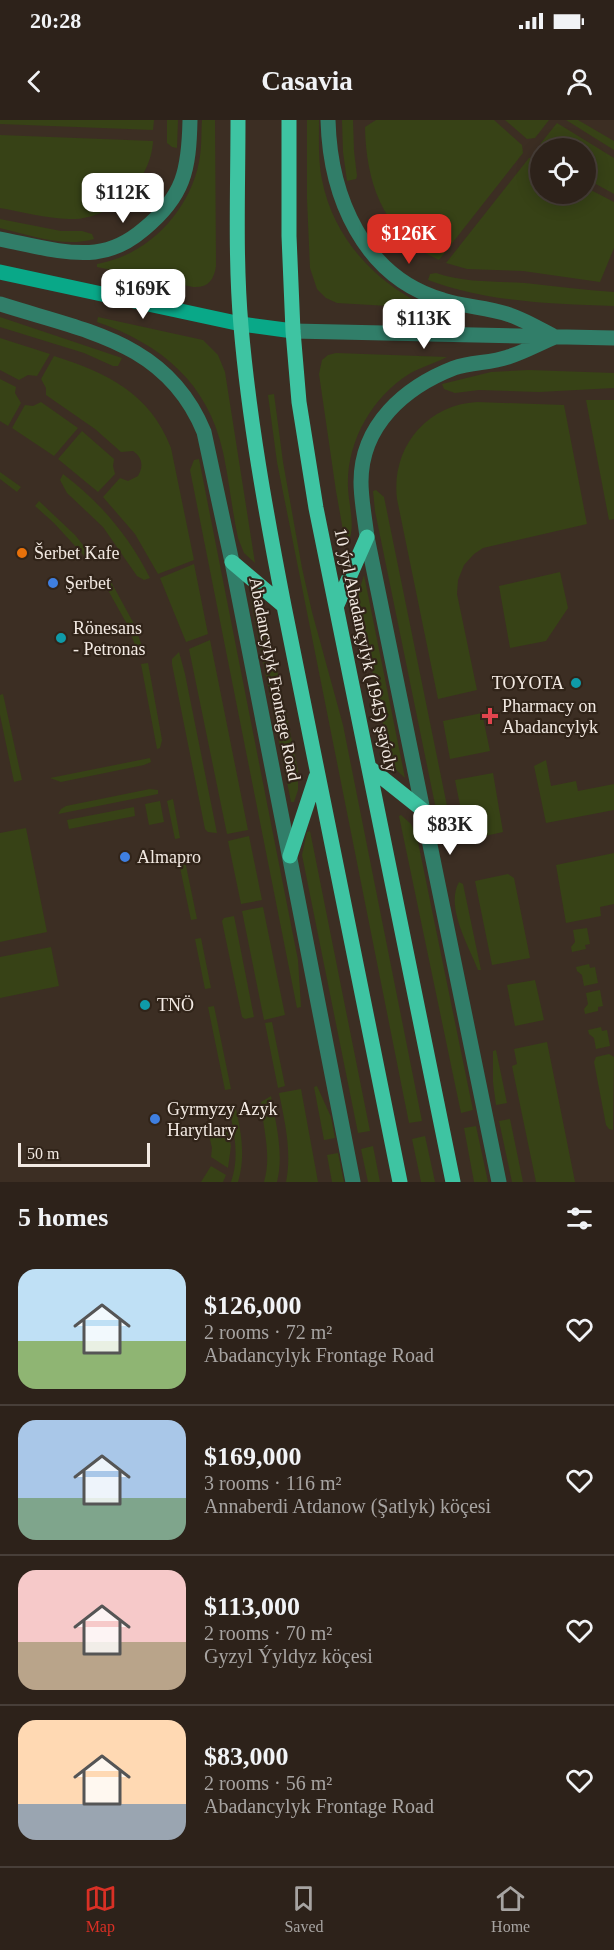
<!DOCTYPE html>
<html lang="en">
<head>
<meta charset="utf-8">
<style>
  body { margin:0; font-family:"Times New Roman",serif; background:#352a23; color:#f1f3f6; height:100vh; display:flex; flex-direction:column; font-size:22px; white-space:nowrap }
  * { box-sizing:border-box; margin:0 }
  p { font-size:20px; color:#a7a4a2 }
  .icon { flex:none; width:33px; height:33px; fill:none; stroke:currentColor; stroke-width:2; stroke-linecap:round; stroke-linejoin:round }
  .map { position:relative; height:1062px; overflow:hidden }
  .details { display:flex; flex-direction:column; background:#2d221a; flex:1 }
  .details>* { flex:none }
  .fabs { position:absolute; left:530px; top:18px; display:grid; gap:12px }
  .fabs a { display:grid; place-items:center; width:66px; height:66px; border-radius:50%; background:#2d221a; box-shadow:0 3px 15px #0003,0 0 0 2px #483f39; font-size:30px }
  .scale { position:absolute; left:18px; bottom:15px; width:132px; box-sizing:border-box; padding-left:6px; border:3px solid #f3eae3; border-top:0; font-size:16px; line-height:21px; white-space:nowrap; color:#f3eae3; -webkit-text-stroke:4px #312419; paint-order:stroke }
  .price { position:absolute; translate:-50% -51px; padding:0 14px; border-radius:12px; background:#fff; color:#222; font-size:20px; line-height:39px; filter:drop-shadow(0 2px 3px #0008) }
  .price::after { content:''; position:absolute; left:50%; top:36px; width:18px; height:14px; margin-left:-9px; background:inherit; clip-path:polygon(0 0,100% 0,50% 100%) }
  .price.selected { background:#d93025; color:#fff }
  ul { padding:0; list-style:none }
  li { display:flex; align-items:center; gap:18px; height:150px; padding:0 18px }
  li+li { border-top:2px solid #483f39 }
  li span { display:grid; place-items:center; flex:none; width:168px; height:120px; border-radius:18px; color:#555 }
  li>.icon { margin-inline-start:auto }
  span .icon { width:72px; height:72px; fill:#fffc; stroke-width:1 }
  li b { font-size:26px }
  h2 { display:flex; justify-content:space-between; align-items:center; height:72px; padding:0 18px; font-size:26px }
  .status { display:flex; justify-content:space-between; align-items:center; height:42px; padding:0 30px; background:#2d221a; direction:ltr }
  .status svg { height:16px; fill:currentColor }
  header { display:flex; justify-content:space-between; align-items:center; height:78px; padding:0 18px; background:#2d221a; font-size:27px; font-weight:800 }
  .tab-bar { display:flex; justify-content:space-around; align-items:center; height:84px; border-top:2px solid #483f39; background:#2d221a; font-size:16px; color:#a7a4a2 }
  .tab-bar a { display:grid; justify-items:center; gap:3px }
  .tab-bar .selected { color:#d93025 }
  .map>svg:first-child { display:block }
  .green { fill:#374216 }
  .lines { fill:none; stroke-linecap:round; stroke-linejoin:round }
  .street { stroke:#317e69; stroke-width:15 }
  .secondary { stroke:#09a888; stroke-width:15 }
  .primary { stroke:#3ec4a2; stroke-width:15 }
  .food-dot { fill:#e8710a; stroke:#312419; stroke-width:2 }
  .shop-dot { fill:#3f7fe0; stroke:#312419; stroke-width:2 }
  .culture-dot { fill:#0f9aa8; stroke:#312419; stroke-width:2 }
  .health-dot { fill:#e0444e; stroke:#312419; stroke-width:2 }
  .labels { text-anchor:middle; stroke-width:4.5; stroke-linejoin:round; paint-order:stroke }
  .poi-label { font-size:18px; fill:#f3eae3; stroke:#312419; text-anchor:start }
  .street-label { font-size:18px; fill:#f3eae3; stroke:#312419 }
</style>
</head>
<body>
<div class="status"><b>20:28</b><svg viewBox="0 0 49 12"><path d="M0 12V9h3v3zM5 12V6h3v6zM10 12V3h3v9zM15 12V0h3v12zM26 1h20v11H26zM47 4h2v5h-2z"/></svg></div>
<header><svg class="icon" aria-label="back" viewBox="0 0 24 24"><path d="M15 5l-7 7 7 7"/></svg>Casavia<svg class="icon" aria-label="person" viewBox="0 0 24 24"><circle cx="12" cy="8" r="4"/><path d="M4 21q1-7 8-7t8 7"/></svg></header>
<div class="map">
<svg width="614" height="1062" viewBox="0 0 614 1062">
  <rect width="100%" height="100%" fill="#3c2e23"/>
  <path class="green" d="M0,0h154l-1,10 -153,-6z
    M167,0h11l-1,28 -5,-1 -5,-4z
    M202,0h13l1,146c-2,14 -8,22 -23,21l-96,-20v-3c51,-9 92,-52 102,-102 3,-14 2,-28 3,-42z
    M307,0h12c0,20 -1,41 3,60 11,56 51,101 102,125l-1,3 -86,-5 -11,-5 -9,-9 -7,-21 -3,-69z
    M342,0h11l1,31 3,25 -1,3 -9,2 -4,-29z
    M376,0h118l28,25 1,8 -84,107c-55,-24 -73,-77 -74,-133z
    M505,0h44l-14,18 -8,1z
    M566,0h12l36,21v9z
    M557,3l57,35v36l-29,-16v-30h-43l-1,-5z
    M0,15l153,6c-2,41 -42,80 -84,78 -23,-1 -47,-7 -69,-11z
    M537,37l3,2v35h45v-7l29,15v46l-14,34 -77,-11 -56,-2 -21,-6 83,-105z
    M0,99l61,12h21l10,3 2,5c-31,9 -64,-4 -94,-11z
    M436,153c29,10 59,8 89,10 30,3 59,7 89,9v14c-63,-2 -127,-4 -186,-26l2,-6z
    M0,197l122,41 -4,8h-5l-29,-13 -84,-26z
    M98,197l105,23 15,15 7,17 30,191 -11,-10 -6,-15c-6,-28 -9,-58 -15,-86 -15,-69 -62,-108 -126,-130z
    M0,218l50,16 -13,22 -9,-1 -9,5 -19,-10z
    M336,233l111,4c-12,6 -26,10 -38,17 -38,24 -63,69 -61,114 1,20 9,41 -2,59l-10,-56 -17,-117 3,-14 6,-5z
    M54,236c53,17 96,37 117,92l23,112 -36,14 -23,-40 -32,-37 17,-19 8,3 10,-5c6,-10 4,-19 -5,-25l-12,1 -26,-23 -49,-34v-7l-5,-9z
    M529,250l85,3v15l-75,4 -60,-2 -24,3 -11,-4 -2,-5 49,-12z
    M0,259l16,8 -1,6 6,10 -13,23 -8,-5z
    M274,274l9,68 19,106 10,44 31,113 79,396 -13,2 -132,-661 -9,-67z
    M586,280h28v119l-5,1z
    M41,282l37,26 -24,28 -42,-28 13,-23 8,1z
    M477,282l87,3 23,119 -104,24 -9,6 -10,11 -6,15 -1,14 20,96 -39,9 -41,-200c-6,-50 28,-94 80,-97z
    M82,311l32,28 -1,7 2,8 -17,18 -40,-33z
    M199,339l99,501 3,47 -4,1 -107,-538 4,-10z
    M0,352l21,15 -4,5 -17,-13z
    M63,354c37,28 66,62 87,104l-6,2 -7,-4 -34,-49 -36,-34 -7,-13z
    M376,370l8,7 71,348 -9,-5 -6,-11 -65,-318 -2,-20z
    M39,381l36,34 16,20 -4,4 -33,-36 -19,-17z
    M194,444l14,70 -22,8 -26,-64z
    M560,452l8,36 -22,33 -36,7 -11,-62z
    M364,455l41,203 -11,-10 -5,-15 -30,-147v-15z
    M110,460l24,44 8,22 -6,2 -8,-22 -24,-43z
    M251,481l10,6 5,10 32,153v20l-4,12h-3z
    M210,520l38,190 -21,4 -38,-185z
    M179,532l6,22 32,159 -9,-1 -3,-3 -33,-165v-5z
    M148,543l14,77 -2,8 -3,1 -16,-85z
    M3,574l19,86 -8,2 -14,-67v-20z
    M482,593l8,38 -40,8 -7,-38z
    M150,638l1,4 -7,3 -83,17 -11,-4z
    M546,640l5,26 25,-5 2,10 36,-7v26l-68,13 -12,-57z
    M493,653l10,59 -36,8 -12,-60z
    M150,669l8,1v4l-100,20 3,-5 5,-3z
    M173,679l7,39 -5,1 -8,-38z
    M160,681l4,21 -15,3 -4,-21z
    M134,687l1,9 -66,13 -2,-9z
    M401,695l10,9 6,13 56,273 -12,3 -62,-297z
    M26,708l21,104 -47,10v-109z
    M310,711l60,300 -12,2 -56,-278 5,-23z
    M249,716l13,64 -21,4 -13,-63z
    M614,733v51l-14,3 1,9 -35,7 -10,-58z
    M184,736l13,63 -6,1 -13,-62z
    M508,754l6,4 16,80 -38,7 -17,-84z
    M459,762l4,2 18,86h-3c-9,-24 -33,-63 -19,-88z
    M263,787l22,108 -21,5 -22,-109z
    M234,796l20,101 -9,2 -3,-2 -20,-96 2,-3z
    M587,808l3,16 -5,1 1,4 -14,3 -1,-5 4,-5 -2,-12z
    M201,818l10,50 -6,1 -10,-50z
    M51,827l8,39 -59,12v-41z
    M589,844l1,4 5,-1 3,16 -14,3 -2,-11 -5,-4 -1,-4z
    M535,860l9,40 -29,6 -8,-41z
    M600,870l3,16 -5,1v4l-13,3 -1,-5 4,-5 -2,-11z
    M214,886l17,83 -6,1 -17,-83z
    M272,902l13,64 -7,2 -13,-65z
    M601,907l1,4 5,-1 3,16 -14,3 -2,-11 -5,-4 -1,-4z
    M547,922l28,140h-39l-24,-116 5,-2 -3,-15z
    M496,930l11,53 -11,2 -3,-23v-31z
    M609,934l5,3 -1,73 -4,-1 -3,-4 -12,-63 2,-5z
    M317,966l14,31 4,21 -11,2 -10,-53z
    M301,969l17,93h-32c6,-30 -1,-59 -7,-89z
    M271,976c5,28 13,58 6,86h-13c8,-28 -1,-52 -3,-80z
    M235,985c6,27 11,50 3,77h-7c9,-26 3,-49 -2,-75z
    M510,999l13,63h-11l-13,-61z
    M476,1006l12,56h-14l-10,-54z
    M227,1008l4,18 -3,22 -17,-11 1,-9 -4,-17z
    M425,1016l10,46h-14l-9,-43z
    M373,1026l7,36h-12l-7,-33z
    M338,1033l6,29h-12l-5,-27z
    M211,1046l15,9 -3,7h-22z"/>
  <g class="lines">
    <path class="street" d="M328,0c2,76 35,157 115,180 21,7 46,7 67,15 15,5 30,14 45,22
      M0,119c31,6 64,16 95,13 18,-2 35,-11 49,-23 40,-33 45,-59 46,-109
      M0,184c84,27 167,37 204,128l28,130 121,620
      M293,211l321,7
      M499,1062l-132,-645c-2,-18 -6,-37 -6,-55 0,-57 44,-95 93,-114 17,-6 37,-5 54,-11 16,-5 32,-14 47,-20"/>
    <path class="secondary" d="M0,152l241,52 52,7"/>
    <path class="primary" d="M238,0c0,68 -3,138 3,206 8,94 25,187 43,280l116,576
      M289,0v116l4,95 6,71 17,106 137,674
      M232,442l52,44
      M337,485l30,-68
      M370,648l54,43
      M290,736l26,-79"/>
  </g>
  <circle class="food-dot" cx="22" cy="433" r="6"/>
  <g class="shop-dot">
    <circle cx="53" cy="463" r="6"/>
    <circle cx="125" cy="737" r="6"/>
    <circle cx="155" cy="999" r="6"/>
  </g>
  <g class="culture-dot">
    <circle cx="61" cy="518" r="6"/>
    <circle cx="576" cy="563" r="6"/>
    <circle cx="145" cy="885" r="6"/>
  </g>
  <path class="health-dot" d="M487 587h6v6h6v6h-6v6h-6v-6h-6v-6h6z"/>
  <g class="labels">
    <g class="poi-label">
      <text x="34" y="439">Šerbet Kafe</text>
      <text x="65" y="469">Şerbet</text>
      <text x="73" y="514">Rönesans<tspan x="73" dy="21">- Petronas</tspan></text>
      <text x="564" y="569" text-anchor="end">TOYOTA</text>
      <text x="502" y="592">Pharmacy on<tspan x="502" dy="21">Abadancylyk</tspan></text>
      <text x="137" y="743">Almapro</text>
      <text x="157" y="891">TNÖ</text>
      <text x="167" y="995">Gyrmyzy Azyk<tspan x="167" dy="21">Harytlary</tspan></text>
    </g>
    <g class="street-label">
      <text transform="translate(366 530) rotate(78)" y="6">10 ýyl Abadançylyk (1945) şaýoly</text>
      <text transform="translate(275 559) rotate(79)" y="6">Abadancylyk Frontage Road</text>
    </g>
  </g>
</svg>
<div class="fabs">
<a><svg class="icon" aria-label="locate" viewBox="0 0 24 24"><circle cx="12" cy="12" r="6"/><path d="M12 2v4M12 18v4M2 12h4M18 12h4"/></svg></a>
</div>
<div class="scale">50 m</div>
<b class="price" style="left:123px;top:104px">$112K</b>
<b class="price selected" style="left:409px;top:145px">$126K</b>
<b class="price" style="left:143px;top:200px">$169K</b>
<b class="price" style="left:424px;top:230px">$113K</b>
<b class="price" style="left:450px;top:736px">$83K</b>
</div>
<section class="details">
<h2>5 homes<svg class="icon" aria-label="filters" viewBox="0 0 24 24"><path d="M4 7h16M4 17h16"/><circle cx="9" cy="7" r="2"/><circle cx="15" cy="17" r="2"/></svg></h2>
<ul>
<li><span style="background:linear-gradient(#bfe0f5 60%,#8fb573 0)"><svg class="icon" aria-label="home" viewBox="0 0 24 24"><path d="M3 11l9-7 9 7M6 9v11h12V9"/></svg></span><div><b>$126,000</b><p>2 rooms · 72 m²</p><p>Abadancylyk Frontage Road</p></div><svg class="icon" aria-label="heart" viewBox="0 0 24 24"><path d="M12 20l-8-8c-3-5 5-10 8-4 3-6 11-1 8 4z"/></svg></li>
<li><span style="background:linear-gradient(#a9c7e8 65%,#7fa58c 0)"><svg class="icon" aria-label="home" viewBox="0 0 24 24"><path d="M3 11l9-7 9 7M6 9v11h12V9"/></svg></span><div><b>$169,000</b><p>3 rooms · 116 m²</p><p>Annaberdi Atdanow (Şatlyk) köçesi</p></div><svg class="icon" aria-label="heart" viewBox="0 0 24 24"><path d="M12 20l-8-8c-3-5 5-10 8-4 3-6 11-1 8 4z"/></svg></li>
<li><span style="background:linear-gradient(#f6c9c9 60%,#b9a48a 0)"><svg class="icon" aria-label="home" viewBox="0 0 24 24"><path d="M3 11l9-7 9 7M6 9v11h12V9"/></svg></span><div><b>$113,000</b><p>2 rooms · 70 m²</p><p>Gyzyl Ýyldyz köçesi</p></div><svg class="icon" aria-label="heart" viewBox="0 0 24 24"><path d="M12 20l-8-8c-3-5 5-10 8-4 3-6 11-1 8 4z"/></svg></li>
<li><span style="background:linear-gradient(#ffd9b3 70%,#9aa5b1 0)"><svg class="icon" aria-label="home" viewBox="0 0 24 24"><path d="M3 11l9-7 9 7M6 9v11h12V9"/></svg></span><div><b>$83,000</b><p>2 rooms · 56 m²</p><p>Abadancylyk Frontage Road</p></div><svg class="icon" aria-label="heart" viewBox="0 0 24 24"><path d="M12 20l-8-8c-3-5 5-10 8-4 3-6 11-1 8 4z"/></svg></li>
</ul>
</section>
<nav class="tab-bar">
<a class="selected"><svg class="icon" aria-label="map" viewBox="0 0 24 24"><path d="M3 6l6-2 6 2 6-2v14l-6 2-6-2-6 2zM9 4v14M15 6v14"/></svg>Map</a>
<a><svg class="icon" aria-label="saved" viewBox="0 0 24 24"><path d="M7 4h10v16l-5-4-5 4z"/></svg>Saved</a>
<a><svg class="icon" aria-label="home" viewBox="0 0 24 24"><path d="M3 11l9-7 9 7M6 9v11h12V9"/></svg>Home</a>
</nav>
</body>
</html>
